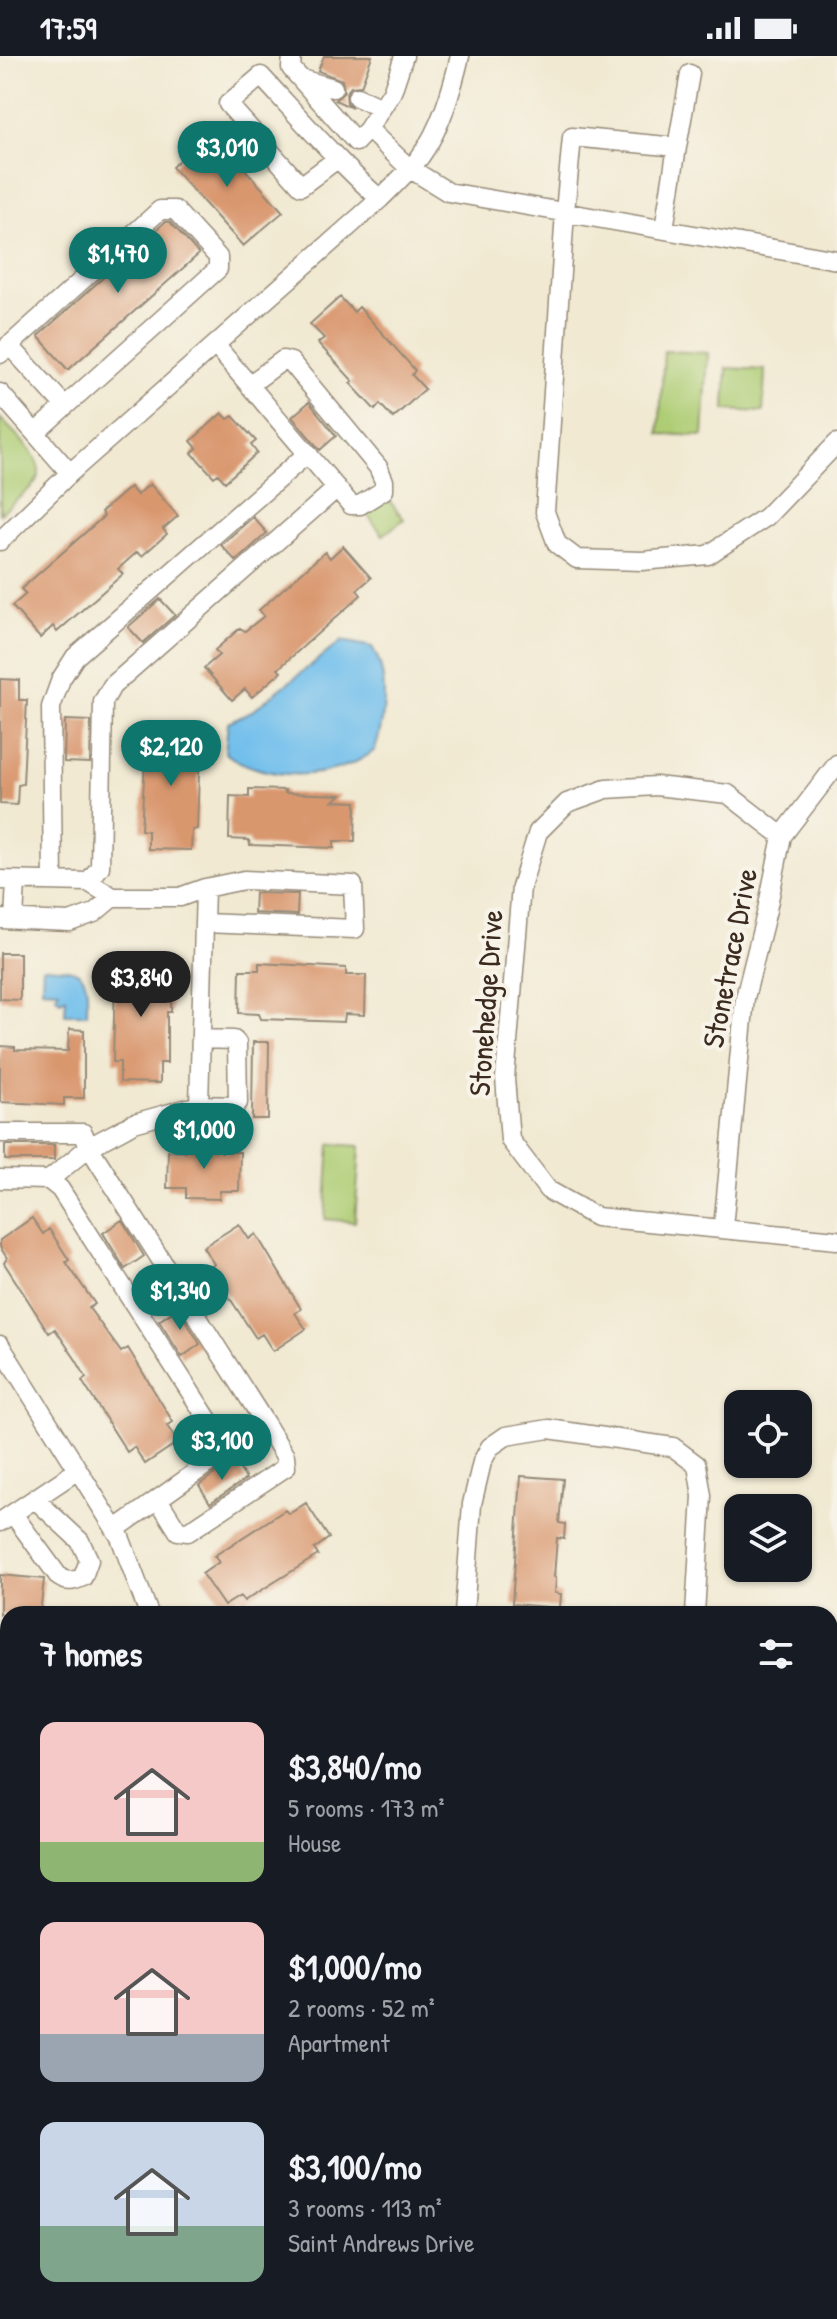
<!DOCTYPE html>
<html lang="en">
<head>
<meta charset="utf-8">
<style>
  body { margin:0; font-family:"Patrick Hand",sans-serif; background:#20242c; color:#f1f3f6; height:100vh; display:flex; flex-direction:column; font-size:30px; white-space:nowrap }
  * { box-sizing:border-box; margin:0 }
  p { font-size:26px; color:#9ea1a6 }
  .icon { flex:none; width:44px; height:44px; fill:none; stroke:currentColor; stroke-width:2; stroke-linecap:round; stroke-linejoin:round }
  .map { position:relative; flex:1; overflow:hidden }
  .drawer { position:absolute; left:0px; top:1550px; width:838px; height:714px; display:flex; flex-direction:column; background:#171b24; border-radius:24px 24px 0 0; box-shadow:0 2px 6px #0004 }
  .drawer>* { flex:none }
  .fabs { position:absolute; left:724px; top:1334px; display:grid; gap:16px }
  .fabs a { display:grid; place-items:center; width:88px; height:88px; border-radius:16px; background:#171b24; box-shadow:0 2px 6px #0004; font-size:40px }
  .price { position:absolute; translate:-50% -68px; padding:0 18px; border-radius:28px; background:#0f766e; color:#fff; font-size:26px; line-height:52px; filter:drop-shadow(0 2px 4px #0008) }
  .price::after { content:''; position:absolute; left:50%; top:48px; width:24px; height:18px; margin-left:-12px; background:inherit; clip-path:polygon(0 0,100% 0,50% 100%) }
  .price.current { background:#222; color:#fff }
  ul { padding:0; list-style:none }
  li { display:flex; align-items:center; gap:24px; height:200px; padding:0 40px }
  li span { display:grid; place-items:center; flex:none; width:224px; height:160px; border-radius:16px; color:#555 }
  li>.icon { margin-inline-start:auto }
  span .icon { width:96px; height:96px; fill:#fffc; stroke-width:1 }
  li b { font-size:34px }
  h2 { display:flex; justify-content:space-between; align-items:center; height:96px; padding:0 40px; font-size:34px }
  .status { display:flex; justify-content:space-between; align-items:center; height:56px; padding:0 40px; background:#171b24; direction:ltr }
  .status svg { height:22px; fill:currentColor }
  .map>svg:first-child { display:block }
  .green { fill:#aecd74; stroke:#747c49; stroke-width:2 }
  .water { fill:#72bfec; stroke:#567485; stroke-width:2 }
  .building { fill:#d9976e }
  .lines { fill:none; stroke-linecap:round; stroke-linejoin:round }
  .minor-casing { stroke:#968a78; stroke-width:21 }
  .minor { stroke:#fff; stroke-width:18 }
  .labels { text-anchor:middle; stroke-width:8; stroke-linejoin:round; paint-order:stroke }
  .street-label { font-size:30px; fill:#3b2a1e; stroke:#f7f3e8 }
</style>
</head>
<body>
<div class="status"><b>17:59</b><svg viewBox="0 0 49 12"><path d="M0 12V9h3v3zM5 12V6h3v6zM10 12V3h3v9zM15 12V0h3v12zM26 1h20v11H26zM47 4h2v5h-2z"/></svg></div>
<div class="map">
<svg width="837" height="2263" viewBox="0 0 837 2263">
  <rect width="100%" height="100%" fill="#f7f3e8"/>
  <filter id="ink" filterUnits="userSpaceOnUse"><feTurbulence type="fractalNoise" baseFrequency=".0125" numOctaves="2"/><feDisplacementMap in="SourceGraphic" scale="16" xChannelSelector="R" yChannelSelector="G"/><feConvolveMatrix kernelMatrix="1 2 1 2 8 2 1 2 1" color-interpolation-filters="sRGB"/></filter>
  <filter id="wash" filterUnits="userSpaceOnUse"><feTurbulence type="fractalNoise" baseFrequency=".006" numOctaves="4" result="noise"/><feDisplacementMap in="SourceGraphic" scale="32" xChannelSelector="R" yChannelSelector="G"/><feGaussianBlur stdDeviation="1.8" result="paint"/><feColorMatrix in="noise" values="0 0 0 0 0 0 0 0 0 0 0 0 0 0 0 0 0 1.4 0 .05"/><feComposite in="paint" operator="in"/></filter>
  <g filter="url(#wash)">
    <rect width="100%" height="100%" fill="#f1e9d2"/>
    <path class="green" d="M664,295l44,2 -5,83 -44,-2z
      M727,312l38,2 -2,42 -38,-2z
      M0,362c12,13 48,43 37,62 -6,10 -28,25 -37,34z
      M387,442l17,21 -21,16 -16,-21z
      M330,1088l30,2 -5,76 -30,-3z"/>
    <path class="water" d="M342,585l30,6c18,29 13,71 3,103 -39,31 -109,33 -150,3l3,-31 24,-11z
      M43,911c43,2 45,4 44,47h-22l1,-17 -6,3 -4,-4 3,-6 -17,-1z"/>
    <g id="blocks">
      <path class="building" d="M324,0h48l-11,30 -10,1 -5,6 1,10 5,5 -17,-8 9,-8 -2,-12 -24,-9z
        M211,75l72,81 -40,34 -71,-79z
        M165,166h5l29,32 -131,116 -30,-34z
        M340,241l14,15 5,-5 56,63 -3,5 13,14 -32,29 -13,-14 -5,6 -25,-27 3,-2 -35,-38 6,-5 -14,-14z
        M309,346l27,34 -16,14 -28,-33z
        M222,357l6,6 5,-3 23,25 -5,4 6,8 -32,29 -7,-8 -4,3 -22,-24 5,-5 -6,-7z
        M150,428l28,32 -15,13 4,5 -25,22 -5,-4 -19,17 5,5 -66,58 -4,-6 -13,12 -28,-32 14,-12 -5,-5 83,-73 -3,-4 29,-25 7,8z
        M253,461l14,16 -31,28 -15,-16z
        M343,490l28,32 -14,12 4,5 -83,74 3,3 -29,25 -7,-8 -13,11 -28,-32 15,-13 -4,-5 25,-22 5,3 19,-15 -5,-6 66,-58 5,6z
        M160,543l15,16 -32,28 -15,-16z
        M0,623l19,1v20h8l-4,84 -5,1 -1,20 -17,-1z
        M65,664l26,1 -1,42 -26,-1z
        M153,668l40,1v20h7l-3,84 -5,1 -1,20 -43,-1v-18l-7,-1 5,-86h7z
        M249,733l36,1v3l56,2 -8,6 23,1 -1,39h-21v7l-84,-3 -1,-5 -20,-1 1,-43 19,1z
        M255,837l43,1 -1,21 -43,-2z
        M0,897h20v47l-20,-1z
        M121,901l43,1 -1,18h9l-1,36h-4v51h-7v20l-40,-1v-20h-7l2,-84 5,-1z
        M259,907l87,5v7h20l-1,40 -20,-1 -1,8 -83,-3 -2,-5 -20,-1 1,-43h19z
        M69,973l15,1v68h-20v7l-64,-3v-56l15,1v3l53,1z
        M253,986h16l-1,77h-16z
        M185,1086l37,2 -1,8h19l-1,39h-19l-1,8 -33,-1v-10h-19l1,-37 17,1z
        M5,1089h49v15h-49z
        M32,1162l11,16 6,-5 20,31 -3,2 29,42 -6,4 32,44 7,-4 45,74 -6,4 11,16 -33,22 -11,-17 -7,5 -45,-71 4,-4 -10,-17 -21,-31 -6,4 -45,-70 3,-5 -7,-11v-7z
        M122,1164l22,36 -19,13 -22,-36z
        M239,1168l10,15 7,-5 45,75 -6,4 11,16 -33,22 -11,-17 -6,4 -46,-70 4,-4 -11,-17z
        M178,1252l22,36 -18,13 -23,-36z
        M234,1404l12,19 -36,24 -11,-18z
        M521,1420l42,3 -4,44 6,1 -1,15 -7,-1 -3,39 2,1 -1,15 6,1 -1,14 -48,-4z
        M306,1447l23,35 -15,11 4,6 -74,46 -4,-5 -16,10 -22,-32 17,-12 -5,-6 71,-46 4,4z
        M0,1519l44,4 -4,35h-40z"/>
    </g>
  </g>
  <g filter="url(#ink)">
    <use href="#blocks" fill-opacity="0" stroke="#968a78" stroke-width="2"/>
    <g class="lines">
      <g class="minor-casing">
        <path id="minor" d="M292,0l-1,12 65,74 12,-13
          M404,0l-12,36 -24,37 41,39 39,24 389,68
          M301,23l32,9
          M357,41l24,11
          M677,91l13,-73
          M337,103l-36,27 -73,-82 33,-28c39,42 76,85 119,123
          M664,173l13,-82 -105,-10 -7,75 -20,300 12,32 20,15 65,2 66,-6 58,-38 71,-74
          M9,289l56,61
          M216,290l135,159h9l24,-15v-9l-6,-14 -87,-105 -8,-2 -34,25
          M0,298l160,-144h15l43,47v12l-183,164
          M0,337l70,80
          M0,485l70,-68 310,-274c13,-13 28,-27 40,-42 21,-29 32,-67 40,-101
          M782,780l-54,-42 -72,-8 -50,3 -39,14 -29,29 -17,55 -16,191 5,62 38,50 48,27 241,23
          M0,824l88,2 25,15 -19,16 -24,9 -70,-3
          M53,825l-2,-174 10,-28 14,-22 233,-204
          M88,826l12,-15 3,-165 9,-16 225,-198
          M113,841h67l25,-9 39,-8 109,5 2,44 -151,-6
          M14,864l2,-39
          M199,1049l36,1 3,-3 -1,-60 -3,-3 -33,-1
          M0,1077h83l6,14 176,276 -149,106
          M0,1123l49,1 40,-33 45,-24 65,-18 6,-217
          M49,1124l11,9 167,260
          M723,1172l22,-230 22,-88 15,-74 55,-72
          M0,1289l120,192 29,77
          M158,1443l20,32 10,1 98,-65 -1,-11 -20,-33
          M13,1458l46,63c9,6 15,4 24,0l6,-17 -9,-19 -45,-42
          M0,1466l78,-52
          M464,1558l8,-110 10,-42 8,-15 16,-11 43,-7 124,18 24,18 5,31 -7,118
          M0,1682l8,-2
          M830,1753l7,1
          M0,1892l8,1
          M0,2099l8,-3
          M197,2263l16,-7
          M644,2263l1,-7"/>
      </g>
      <use href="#minor" class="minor"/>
    </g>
  </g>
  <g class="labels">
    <g class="street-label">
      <text transform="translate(730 902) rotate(-79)" y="10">Stonetrace Drive</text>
      <text transform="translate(486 947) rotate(-86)" y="10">Stonehedge Drive</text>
    </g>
  </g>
</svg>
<div class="fabs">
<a><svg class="icon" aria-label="locate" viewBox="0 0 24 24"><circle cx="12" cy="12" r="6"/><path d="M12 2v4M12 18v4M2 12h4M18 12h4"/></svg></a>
<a><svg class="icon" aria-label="layers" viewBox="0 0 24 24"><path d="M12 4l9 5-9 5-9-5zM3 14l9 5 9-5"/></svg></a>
</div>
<b class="price" style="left:227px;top:133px">$3,010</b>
<b class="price" style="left:118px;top:239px">$1,470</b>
<b class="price" style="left:171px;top:732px">$2,120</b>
<b class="price current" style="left:141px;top:963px">$3,840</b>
<b class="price" style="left:204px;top:1115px">$1,000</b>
<b class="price" style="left:180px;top:1276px">$1,340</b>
<b class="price" style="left:222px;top:1426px">$3,100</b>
<section class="drawer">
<h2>7 homes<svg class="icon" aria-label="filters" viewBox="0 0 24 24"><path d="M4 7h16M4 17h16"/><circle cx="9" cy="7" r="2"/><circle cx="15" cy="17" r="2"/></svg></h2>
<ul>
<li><span style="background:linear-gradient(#f6c9c9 75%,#8fb573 0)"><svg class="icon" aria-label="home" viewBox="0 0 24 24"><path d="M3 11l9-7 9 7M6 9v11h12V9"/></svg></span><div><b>$3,840/mo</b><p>5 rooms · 173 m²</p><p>House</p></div></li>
<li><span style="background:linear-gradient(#f6c9c9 70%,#9aa5b1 0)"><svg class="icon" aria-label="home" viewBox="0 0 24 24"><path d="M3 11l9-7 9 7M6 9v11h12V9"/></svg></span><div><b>$1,000/mo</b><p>2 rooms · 52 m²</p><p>Apartment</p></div></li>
<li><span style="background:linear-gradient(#c9d6e8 65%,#7fa58c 0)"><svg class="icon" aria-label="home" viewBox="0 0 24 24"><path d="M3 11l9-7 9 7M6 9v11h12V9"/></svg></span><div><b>$3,100/mo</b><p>3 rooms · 113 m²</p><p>Saint Andrews Drive</p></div></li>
</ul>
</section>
</div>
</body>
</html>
